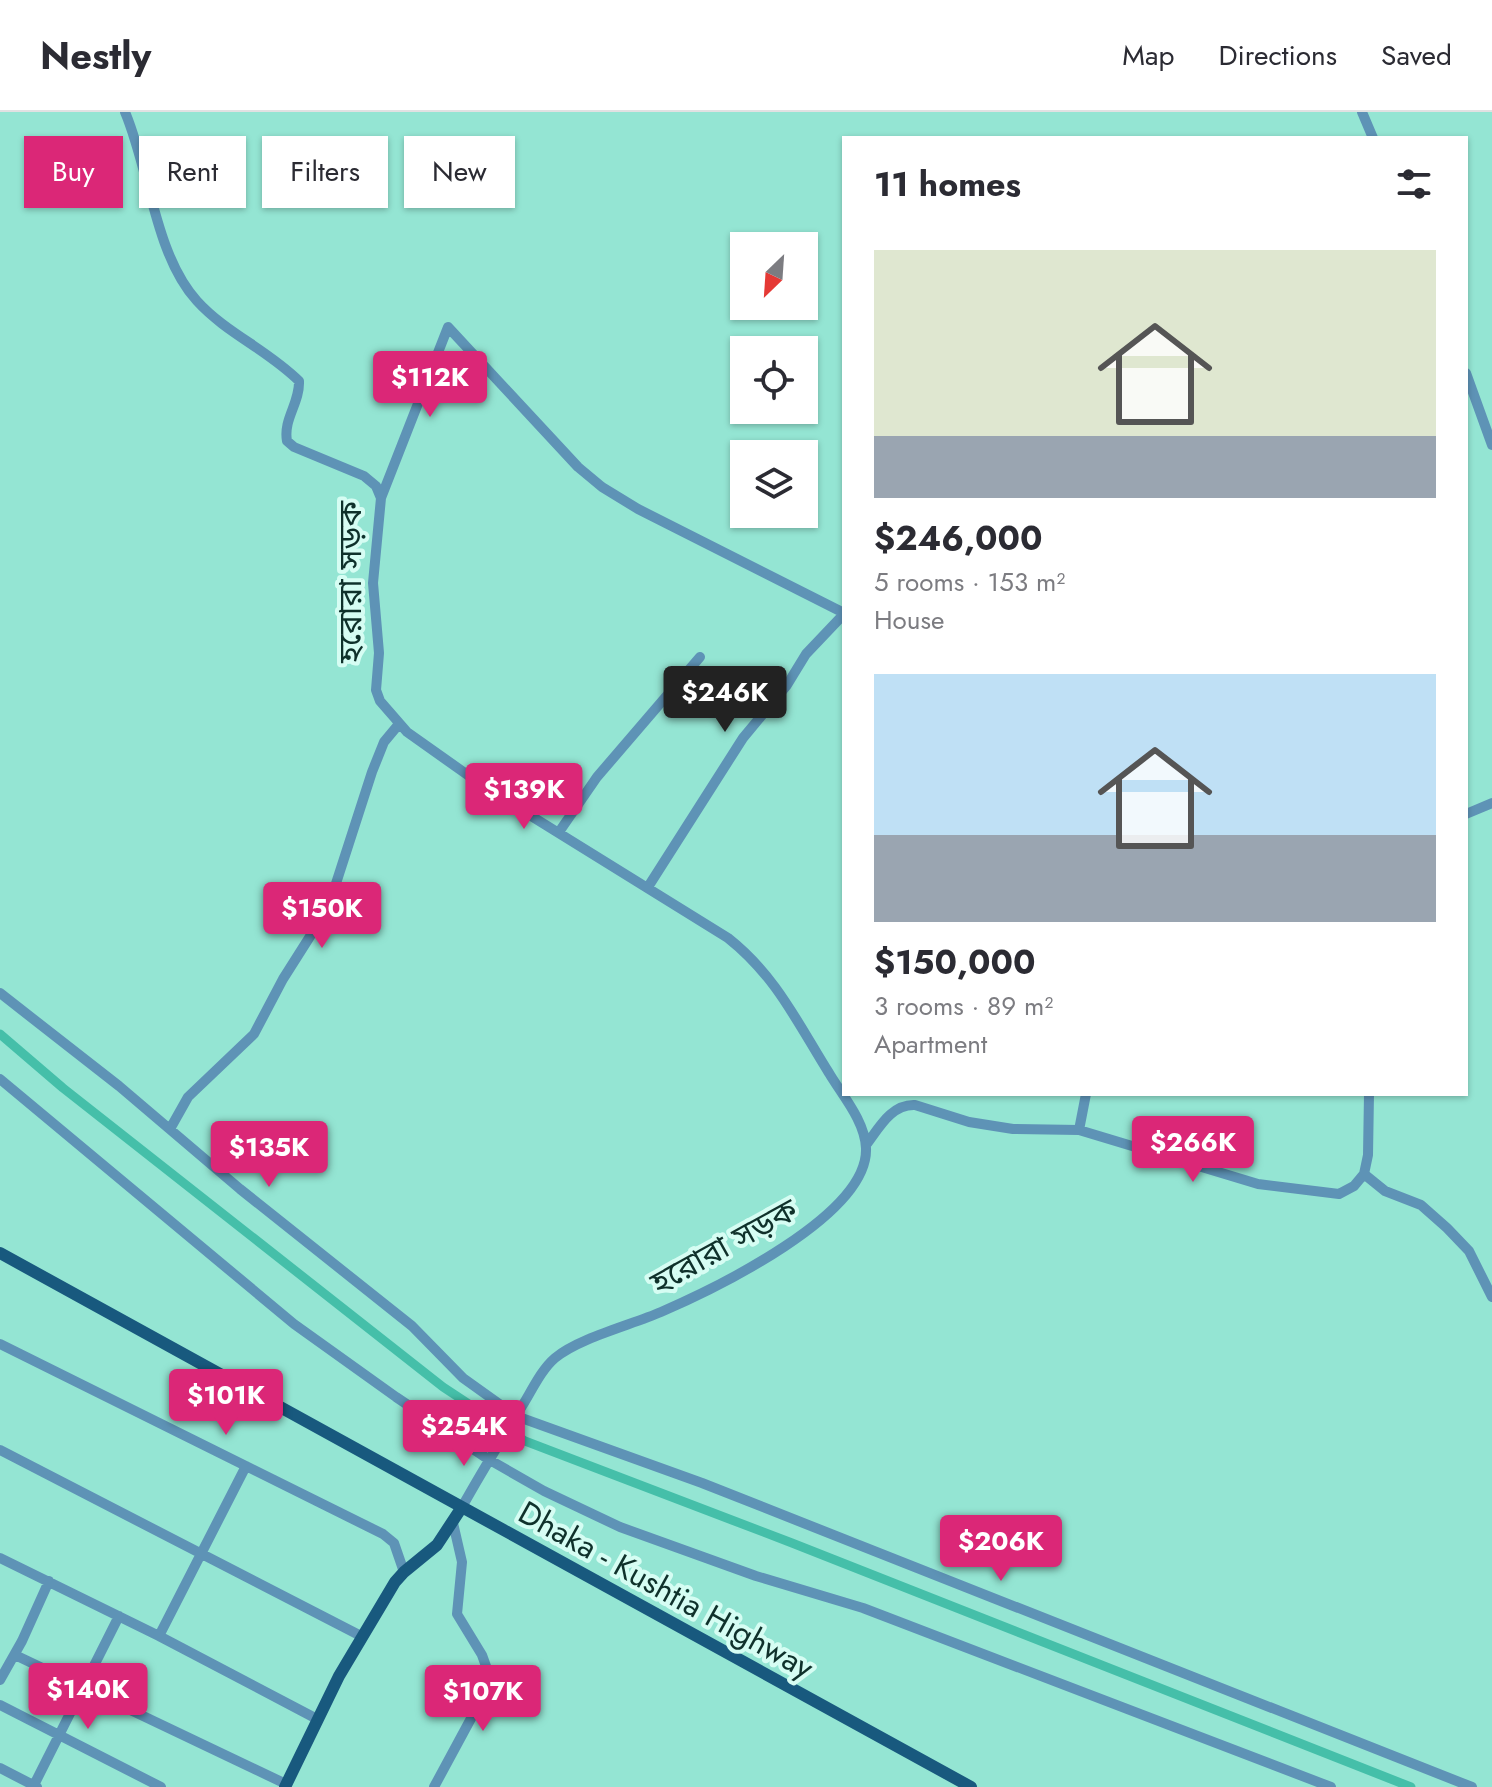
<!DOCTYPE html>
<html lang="en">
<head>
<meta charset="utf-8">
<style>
  body { margin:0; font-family:Jost,"Noto Sans Bengali",sans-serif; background:#f7f7f7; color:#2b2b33; height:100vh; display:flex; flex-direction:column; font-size:30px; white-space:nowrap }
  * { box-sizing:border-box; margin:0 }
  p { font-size:26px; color:#7c7c81 }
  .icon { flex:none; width:44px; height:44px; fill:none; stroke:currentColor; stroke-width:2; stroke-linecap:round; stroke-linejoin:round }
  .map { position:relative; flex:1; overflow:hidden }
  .details { position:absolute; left:842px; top:24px; width:626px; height:960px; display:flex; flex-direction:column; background:#fff; border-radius:0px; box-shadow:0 2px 6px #0004 }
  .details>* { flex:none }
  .top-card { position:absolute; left:24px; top:24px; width:698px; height:72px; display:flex; gap:16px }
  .needle { width:52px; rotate:205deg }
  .buttons { position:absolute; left:730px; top:120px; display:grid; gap:16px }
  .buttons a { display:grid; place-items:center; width:88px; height:88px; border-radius:0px; background:#fff; box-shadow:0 2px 6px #0004; font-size:40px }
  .price { position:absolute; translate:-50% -68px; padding:0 18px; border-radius:8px; background:#db2777; color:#fff; font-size:26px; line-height:52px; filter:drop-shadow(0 2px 4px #0008) }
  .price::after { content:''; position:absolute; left:50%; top:48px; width:24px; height:18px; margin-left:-12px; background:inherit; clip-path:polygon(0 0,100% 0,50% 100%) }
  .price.on { background:#222; color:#fff }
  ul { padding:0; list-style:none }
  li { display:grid; align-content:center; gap:16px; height:424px; padding:0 32px }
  li span { display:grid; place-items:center; height:248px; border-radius:0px; color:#555 }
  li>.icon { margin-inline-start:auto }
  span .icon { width:144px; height:144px; fill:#fffc; stroke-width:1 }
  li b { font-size:34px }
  h2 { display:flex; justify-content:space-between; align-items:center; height:96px; padding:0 32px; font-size:34px }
  .tag { padding:0 28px; border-radius:0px; background:#fff; box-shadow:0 2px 6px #0004; font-size:28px; line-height:72px }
  .tag.on { background:#db2777; color:#fff }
  header { display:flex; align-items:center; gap:48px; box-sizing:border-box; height:112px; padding:0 40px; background:#fff; border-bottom:2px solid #e1e1e2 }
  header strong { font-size:38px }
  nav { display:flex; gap:44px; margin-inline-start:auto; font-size:28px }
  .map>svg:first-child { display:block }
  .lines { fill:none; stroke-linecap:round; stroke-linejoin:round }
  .canal { stroke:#45bfa9; stroke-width:9 }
  .minor { stroke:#5e93b6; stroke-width:10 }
  .major { stroke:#18597e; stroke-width:12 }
  .labels { text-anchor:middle; stroke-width:8; stroke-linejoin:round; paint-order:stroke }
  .street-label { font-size:32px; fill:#0f312b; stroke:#d6fdf3 }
</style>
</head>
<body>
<header>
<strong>Nestly</strong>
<nav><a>Map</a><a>Directions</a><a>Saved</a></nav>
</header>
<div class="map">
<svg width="1492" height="1675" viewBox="0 0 1492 1675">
  <rect width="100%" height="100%" fill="#94e5d3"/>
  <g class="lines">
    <path class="canal" d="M0,922l63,54 380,299 82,54 267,102 619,244"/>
    <path class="minor" d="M125,0c25,59 30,143 72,189 29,32 71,49 102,80 1,22 -16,38 -12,60l7,6 70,29 12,10 5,12 -8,85 6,70 -3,37 4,11 27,31 79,56 242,150c48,38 69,84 101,135 13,22 36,48 37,75 3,67 -152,141 -205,164 -30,13 -82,26 -106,46 -13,11 -22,30 -31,45 -21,34 -42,68 -62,104
      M1362,0l11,26
      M1466,261l26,72
      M381,386l67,-171 130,140 24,20 36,22 206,104
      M1466,702l26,-11
      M559,720l38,-55 103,-120
      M648,775l95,-149 44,-53 19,-31 38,-40
      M0,881l119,93 121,103 172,137 51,52 53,38 186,67 770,304
      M0,967l294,245 102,73 92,62 56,32 76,36 136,49 107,32 468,179
      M170,1017l18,-32 66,-63 29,-55 33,-52 14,-25 42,-130 12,-30 15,-18
      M1079,1018l7,-36
      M866,1033c13,-17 25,-41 49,-40l54,17 44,7 66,1 179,54 81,10 15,-8 10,-12 21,17 36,14 26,23 22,23 23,46
      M1364,1062l4,-19 1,-61
      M0,1232l383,190 11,9 10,29
      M0,1338l361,186
      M0,1446l159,78 158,83
      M159,1524l87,-170
      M15,1543l271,129
      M0,1568l22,-39 27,-60
      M0,1593l161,82
      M0,1656l37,19
      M33,1675l86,-171
      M434,1675l54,-100 -1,-18 -5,-14 -25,-41 5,-52 -9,-39"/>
    <path class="major" d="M0,1141l971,534
      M285,1675l54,-111 56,-94 9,-10 33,-27 25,-38"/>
  </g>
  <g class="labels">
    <g class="street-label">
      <text transform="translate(350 470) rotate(-90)" y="11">হরোরা সড়ক</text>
      <text transform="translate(724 1134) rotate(-29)" y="11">হরোরা সড়ক</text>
      <text transform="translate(666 1478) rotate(29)" y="11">Dhaka - Kushtia Highway</text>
    </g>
  </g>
</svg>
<div class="buttons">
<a><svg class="needle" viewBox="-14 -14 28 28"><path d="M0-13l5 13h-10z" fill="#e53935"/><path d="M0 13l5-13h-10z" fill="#7c7c81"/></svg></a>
<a><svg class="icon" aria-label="locate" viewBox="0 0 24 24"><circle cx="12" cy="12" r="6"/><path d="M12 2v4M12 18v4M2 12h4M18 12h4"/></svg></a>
<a><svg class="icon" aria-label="layers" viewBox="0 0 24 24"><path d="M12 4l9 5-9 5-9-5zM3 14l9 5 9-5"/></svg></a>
</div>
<b class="price" style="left:430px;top:307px">$112K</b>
<b class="price on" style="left:725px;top:622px">$246K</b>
<b class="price" style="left:524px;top:719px">$139K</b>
<b class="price" style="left:322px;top:838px">$150K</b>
<b class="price" style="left:1193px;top:1072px">$266K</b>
<b class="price" style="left:269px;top:1077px">$135K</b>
<b class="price" style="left:226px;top:1325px">$101K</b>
<b class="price" style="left:464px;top:1356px">$254K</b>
<b class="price" style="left:1001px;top:1471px">$206K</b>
<b class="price" style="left:88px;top:1619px">$140K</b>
<b class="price" style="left:483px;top:1621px">$107K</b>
<div class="top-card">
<a class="tag on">Buy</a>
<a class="tag">Rent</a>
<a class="tag">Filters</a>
<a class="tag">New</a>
</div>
<section class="details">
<h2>11 homes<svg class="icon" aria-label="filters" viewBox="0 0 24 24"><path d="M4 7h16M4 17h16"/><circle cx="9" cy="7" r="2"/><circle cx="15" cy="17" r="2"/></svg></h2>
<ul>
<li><span style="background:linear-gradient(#dfe7d0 75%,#9aa5b1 0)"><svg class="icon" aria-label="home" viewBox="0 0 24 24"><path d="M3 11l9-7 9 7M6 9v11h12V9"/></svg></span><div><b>$246,000</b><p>5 rooms · 153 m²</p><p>House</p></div></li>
<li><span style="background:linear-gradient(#bfe0f5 65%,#9aa5b1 0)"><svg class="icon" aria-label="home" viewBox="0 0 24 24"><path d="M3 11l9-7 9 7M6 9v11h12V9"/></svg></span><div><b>$150,000</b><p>3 rooms · 89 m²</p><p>Apartment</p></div></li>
</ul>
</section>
</div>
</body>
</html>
